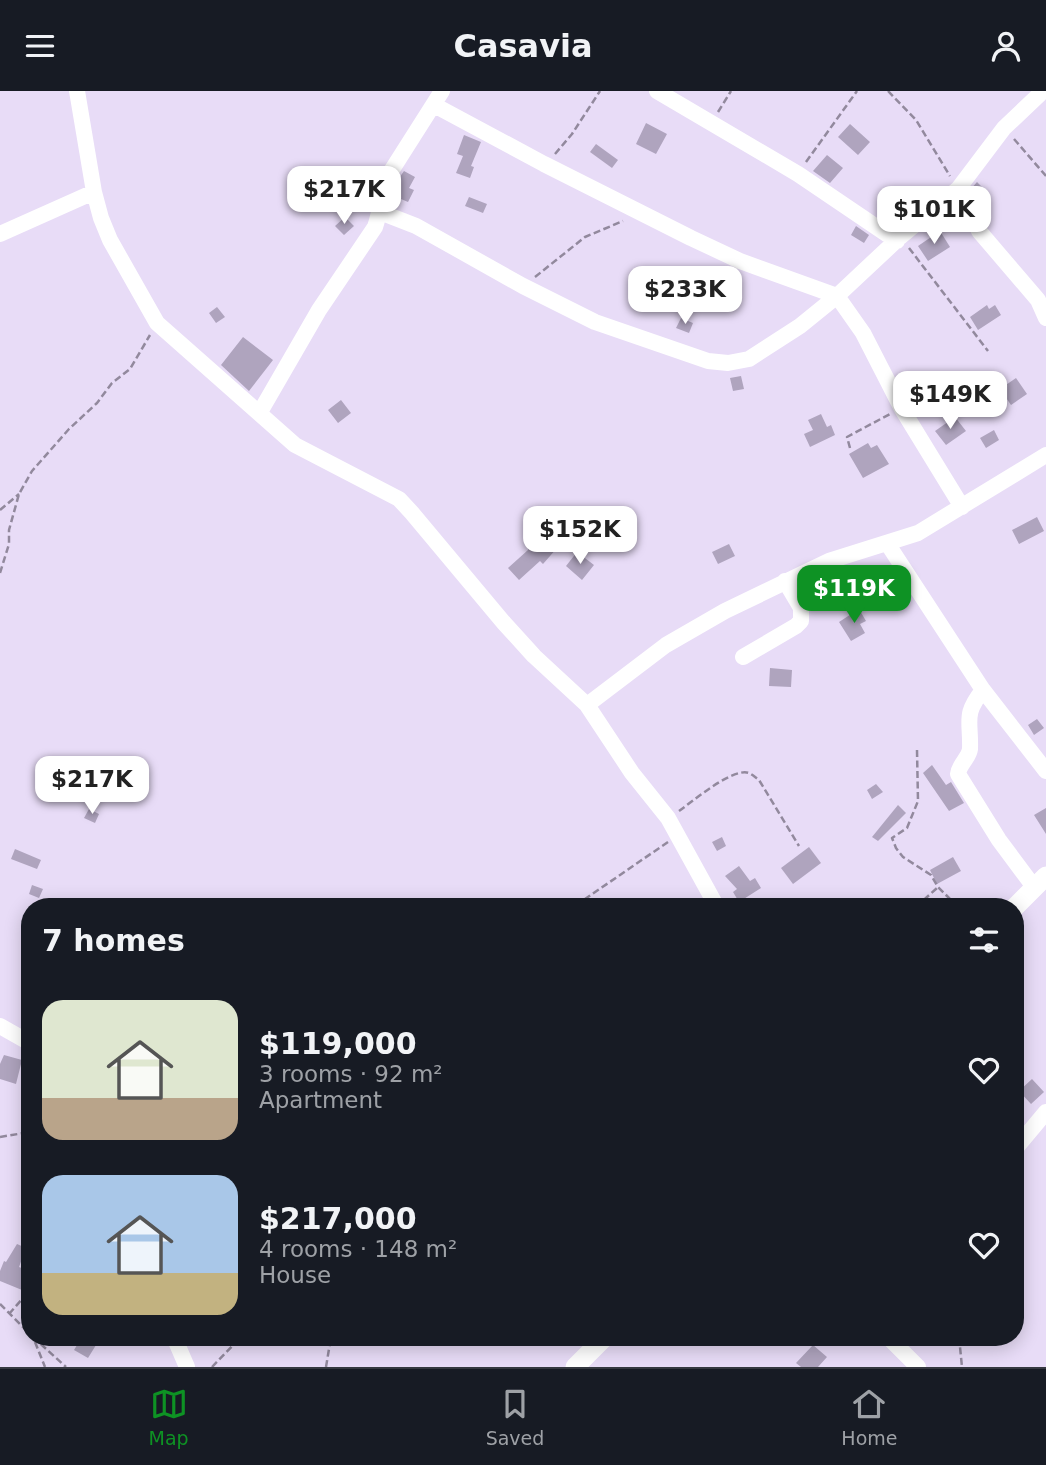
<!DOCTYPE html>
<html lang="en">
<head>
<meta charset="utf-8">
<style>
  body { margin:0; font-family:"DejaVu Sans",sans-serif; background:#20242c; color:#f1f3f6; height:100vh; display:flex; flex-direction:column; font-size:26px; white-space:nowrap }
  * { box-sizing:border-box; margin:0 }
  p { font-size:23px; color:#9ea1a6 }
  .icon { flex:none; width:38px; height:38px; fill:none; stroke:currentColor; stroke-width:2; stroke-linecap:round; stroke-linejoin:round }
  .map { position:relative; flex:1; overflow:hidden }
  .drawer { position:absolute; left:21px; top:807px; width:1003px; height:448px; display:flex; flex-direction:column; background:#171b24; border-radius:28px; box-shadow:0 4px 18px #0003 }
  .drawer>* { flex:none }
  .price { position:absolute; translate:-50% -60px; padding:0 16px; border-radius:14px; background:#fff; color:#222; font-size:23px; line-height:46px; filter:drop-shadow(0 2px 4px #0008) }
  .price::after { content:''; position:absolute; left:50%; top:42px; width:21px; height:16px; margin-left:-10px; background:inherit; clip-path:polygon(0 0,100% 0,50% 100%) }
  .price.on { background:#0e9224; color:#fff }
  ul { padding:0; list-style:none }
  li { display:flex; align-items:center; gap:21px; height:175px; padding:0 21px }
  li span { display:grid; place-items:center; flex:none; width:196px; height:140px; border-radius:21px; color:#555 }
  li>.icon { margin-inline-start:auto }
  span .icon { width:84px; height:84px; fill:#fffc; stroke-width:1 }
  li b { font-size:30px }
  h2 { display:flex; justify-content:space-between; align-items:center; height:84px; padding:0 21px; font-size:30px }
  header { display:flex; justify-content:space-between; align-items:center; height:91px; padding:0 21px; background:#171b24; font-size:32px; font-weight:700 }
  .menu { display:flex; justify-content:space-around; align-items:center; height:98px; border-top:2px solid #363941; background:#171b24; font-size:19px; color:#9ea1a6 }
  .menu a { display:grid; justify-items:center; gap:4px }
  .menu .on { color:#0e9224 }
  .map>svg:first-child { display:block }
  .building { fill:#afa4be }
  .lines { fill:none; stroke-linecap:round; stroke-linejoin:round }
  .path { stroke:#92899d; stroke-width:2.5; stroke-dasharray:7 3.5; stroke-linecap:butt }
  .minor { stroke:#fff; stroke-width:16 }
  .tertiary { stroke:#fff; stroke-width:19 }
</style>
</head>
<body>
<header><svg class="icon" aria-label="menu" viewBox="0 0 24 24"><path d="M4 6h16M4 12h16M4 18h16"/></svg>Casavia<svg class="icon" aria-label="person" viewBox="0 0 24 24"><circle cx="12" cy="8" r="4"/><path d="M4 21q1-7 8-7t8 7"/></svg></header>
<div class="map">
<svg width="1046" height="1276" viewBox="0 0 1046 1276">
  <rect width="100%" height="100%" fill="#e8dcf7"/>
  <path class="building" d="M646,32l21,11 -11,20 -20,-10z
    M850,33l20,18 -12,13 -20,-18z
    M464,44l17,7 -10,24 3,1 -4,11 -14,-5 7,-17 -6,-2z
    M596,53l22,16 -6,8 -22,-16z
    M827,64l16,13 -13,15 -17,-12z
    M404,80l11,6 -6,11 5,2 -6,12 -7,-3 -4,8 -6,-2 6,-24z
    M977,91l6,6 -9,9 -4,-7z
    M469,106l18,7 -4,9 -18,-7z
    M345,126l9,9 -10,9 -9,-9z
    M856,135l13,9 -5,8 -13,-8z
    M940,140l10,16 -22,14 -10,-15z
    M987,214l2,4 6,-4 6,10 -23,15 -8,-13z
    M217,216l8,10 -9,6 -7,-10z
    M681,227l12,5 -4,10 -13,-5z
    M243,246l30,23 -24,31 -28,-26z
    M741,285l3,13 -11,2 -3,-13z
    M1016,287l11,16 -16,11 -11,-16z
    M341,309l10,13 -13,10 -10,-13z
    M821,323l6,13 4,-2 4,10 -25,12 -6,-13 9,-4 -5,-10z
    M955,326l11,14 -20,14 -11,-14z
    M994,339l5,10 -13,8 -6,-10z
    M868,352l3,5 6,-3 12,19 -26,14 -14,-24z
    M1037,426l7,14 -25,13 -7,-14z
    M547,436l6,5 2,-2 10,9 -22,25 -3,-3 -21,19 -11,-12 20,-18 1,-4 -4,-4 9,-10 2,2 5,-5 2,2z
    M729,453l6,12 -17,8 -6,-12z
    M577,461l17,13 -12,15 -16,-14z
    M859,518l7,12 -6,3 5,9 -14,8 -12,-19z
    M770,577l22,2 -1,17 -22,-1z
    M1037,628l7,9 -10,7 -6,-10z
    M932,674l14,20 5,-3 13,21 -15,8 -26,-38z
    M876,693l7,8 -11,7 -5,-9z
    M898,714l8,8 -28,28 -6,-4z
    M1046,717v26l-12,-19z
    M89,718l10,5 -4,9 -11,-5z
    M722,746l4,9 -9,5 -5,-9z
    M809,756l12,16 -28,21 -12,-16z
    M15,758l26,11 -4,9 -26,-10z
    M953,766l8,14 -24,13 -7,-14z
    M739,775l11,15 5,-3 6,10 -22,14 -6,-10 4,-3 -12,-13z
    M32,794l11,4 -4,9 -10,-4z
    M4,964l18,5 -6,24 -16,-5v-15z
    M1032,988l12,13 -13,12 -12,-13z
    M17,1153l9,4 -7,19 10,4 -7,19 -22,-9v-10l4,-10 2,1z
    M82,1246h19l-13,21 -14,-8z
    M813,1254l14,12 -9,10h-17l-5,-4z"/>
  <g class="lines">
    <path class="path" d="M888,0l28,29 34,56
      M718,21l13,-21
      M1014,48l32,37
      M555,63l17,-20 28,-43
      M806,71l51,-71
      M909,157l79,103
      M535,186l50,-40 38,-16
      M850,357l-3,-11 43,-23
      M0,419l19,-16
      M0,482l9,-29v-14l10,-36 13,-23 37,-42 28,-26 15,-20 18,-14 20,-34
      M917,659l1,51 -11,27 -15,10 4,10 7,9 28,18 7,12 20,20
      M679,720c14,-10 54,-44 70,-38 4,2 7,5 10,7l40,66
      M577,816l8,-8 83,-57
      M916,816l21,-19
      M0,1046l30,-5
      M0,1213l30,30
      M9,1223l21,-24
      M33,1246l33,30
      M959,1246l3,30
      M35,1251l10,25
      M212,1276l29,-30
      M326,1276l5,-30"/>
    <path class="minor" d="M77,0l17,101 7,26 9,22 47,83 138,122 104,54 13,14 92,110 30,33 53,49 45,68 36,45 49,89
      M657,0l141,83 99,67
      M434,14l110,59 147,74 49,23 97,35 26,37 39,76 60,98
      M958,98l21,42 59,69 8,18
      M380,121l36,14 107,60 72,36 113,39 20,2 21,-4 51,-33 37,-30 63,-59 58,-48 46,-61 39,-37
      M0,143l94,-42
      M260,321l59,-102 56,-83c6,-17 6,-34 13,-51l54,-85
      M887,452l96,147 63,81
      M743,566l53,-31 5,-5v-13l-16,-27
      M983,599c-20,25 -12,30 -13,59 -1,9 -11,15 -12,25l41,66 35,47
      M587,614l79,-60 59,-34 104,-50 89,-28 128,-78
      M0,935l30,17
      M1015,1058l31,-37
      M174,1246l13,30
      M888,1246l30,30"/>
    <path class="tertiary" d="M1015,816l31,-31
      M575,1276l30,-30"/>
  </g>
</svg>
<b class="price" style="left:344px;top:135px">$217K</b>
<b class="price" style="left:934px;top:155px">$101K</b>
<b class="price" style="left:685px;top:235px">$233K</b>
<b class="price" style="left:950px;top:340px">$149K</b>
<b class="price" style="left:580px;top:475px">$152K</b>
<b class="price on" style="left:854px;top:534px">$119K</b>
<b class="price" style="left:92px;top:725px">$217K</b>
<section class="drawer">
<h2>7 homes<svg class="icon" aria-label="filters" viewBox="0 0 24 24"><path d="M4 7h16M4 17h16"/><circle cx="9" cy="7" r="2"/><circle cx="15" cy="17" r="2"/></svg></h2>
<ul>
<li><span style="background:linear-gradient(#dfe7d0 70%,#b9a48a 0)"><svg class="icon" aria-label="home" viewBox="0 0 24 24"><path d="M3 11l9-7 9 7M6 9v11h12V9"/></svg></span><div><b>$119,000</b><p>3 rooms · 92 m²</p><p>Apartment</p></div><svg class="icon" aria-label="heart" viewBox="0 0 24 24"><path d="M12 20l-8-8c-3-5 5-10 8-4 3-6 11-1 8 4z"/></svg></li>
<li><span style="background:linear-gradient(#a9c7e8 70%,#c2b280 0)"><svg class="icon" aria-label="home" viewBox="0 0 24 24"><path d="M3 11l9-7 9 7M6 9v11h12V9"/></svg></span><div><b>$217,000</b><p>4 rooms · 148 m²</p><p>House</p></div><svg class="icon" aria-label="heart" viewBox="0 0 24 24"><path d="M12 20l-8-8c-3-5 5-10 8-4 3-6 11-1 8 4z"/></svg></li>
</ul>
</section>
</div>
<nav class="menu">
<a class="on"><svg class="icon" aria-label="map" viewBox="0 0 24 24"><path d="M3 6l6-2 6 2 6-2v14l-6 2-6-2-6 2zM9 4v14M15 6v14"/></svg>Map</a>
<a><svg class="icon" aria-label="saved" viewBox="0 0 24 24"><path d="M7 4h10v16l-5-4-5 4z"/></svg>Saved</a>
<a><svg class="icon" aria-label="home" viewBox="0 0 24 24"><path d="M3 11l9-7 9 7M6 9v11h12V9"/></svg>Home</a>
</nav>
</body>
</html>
